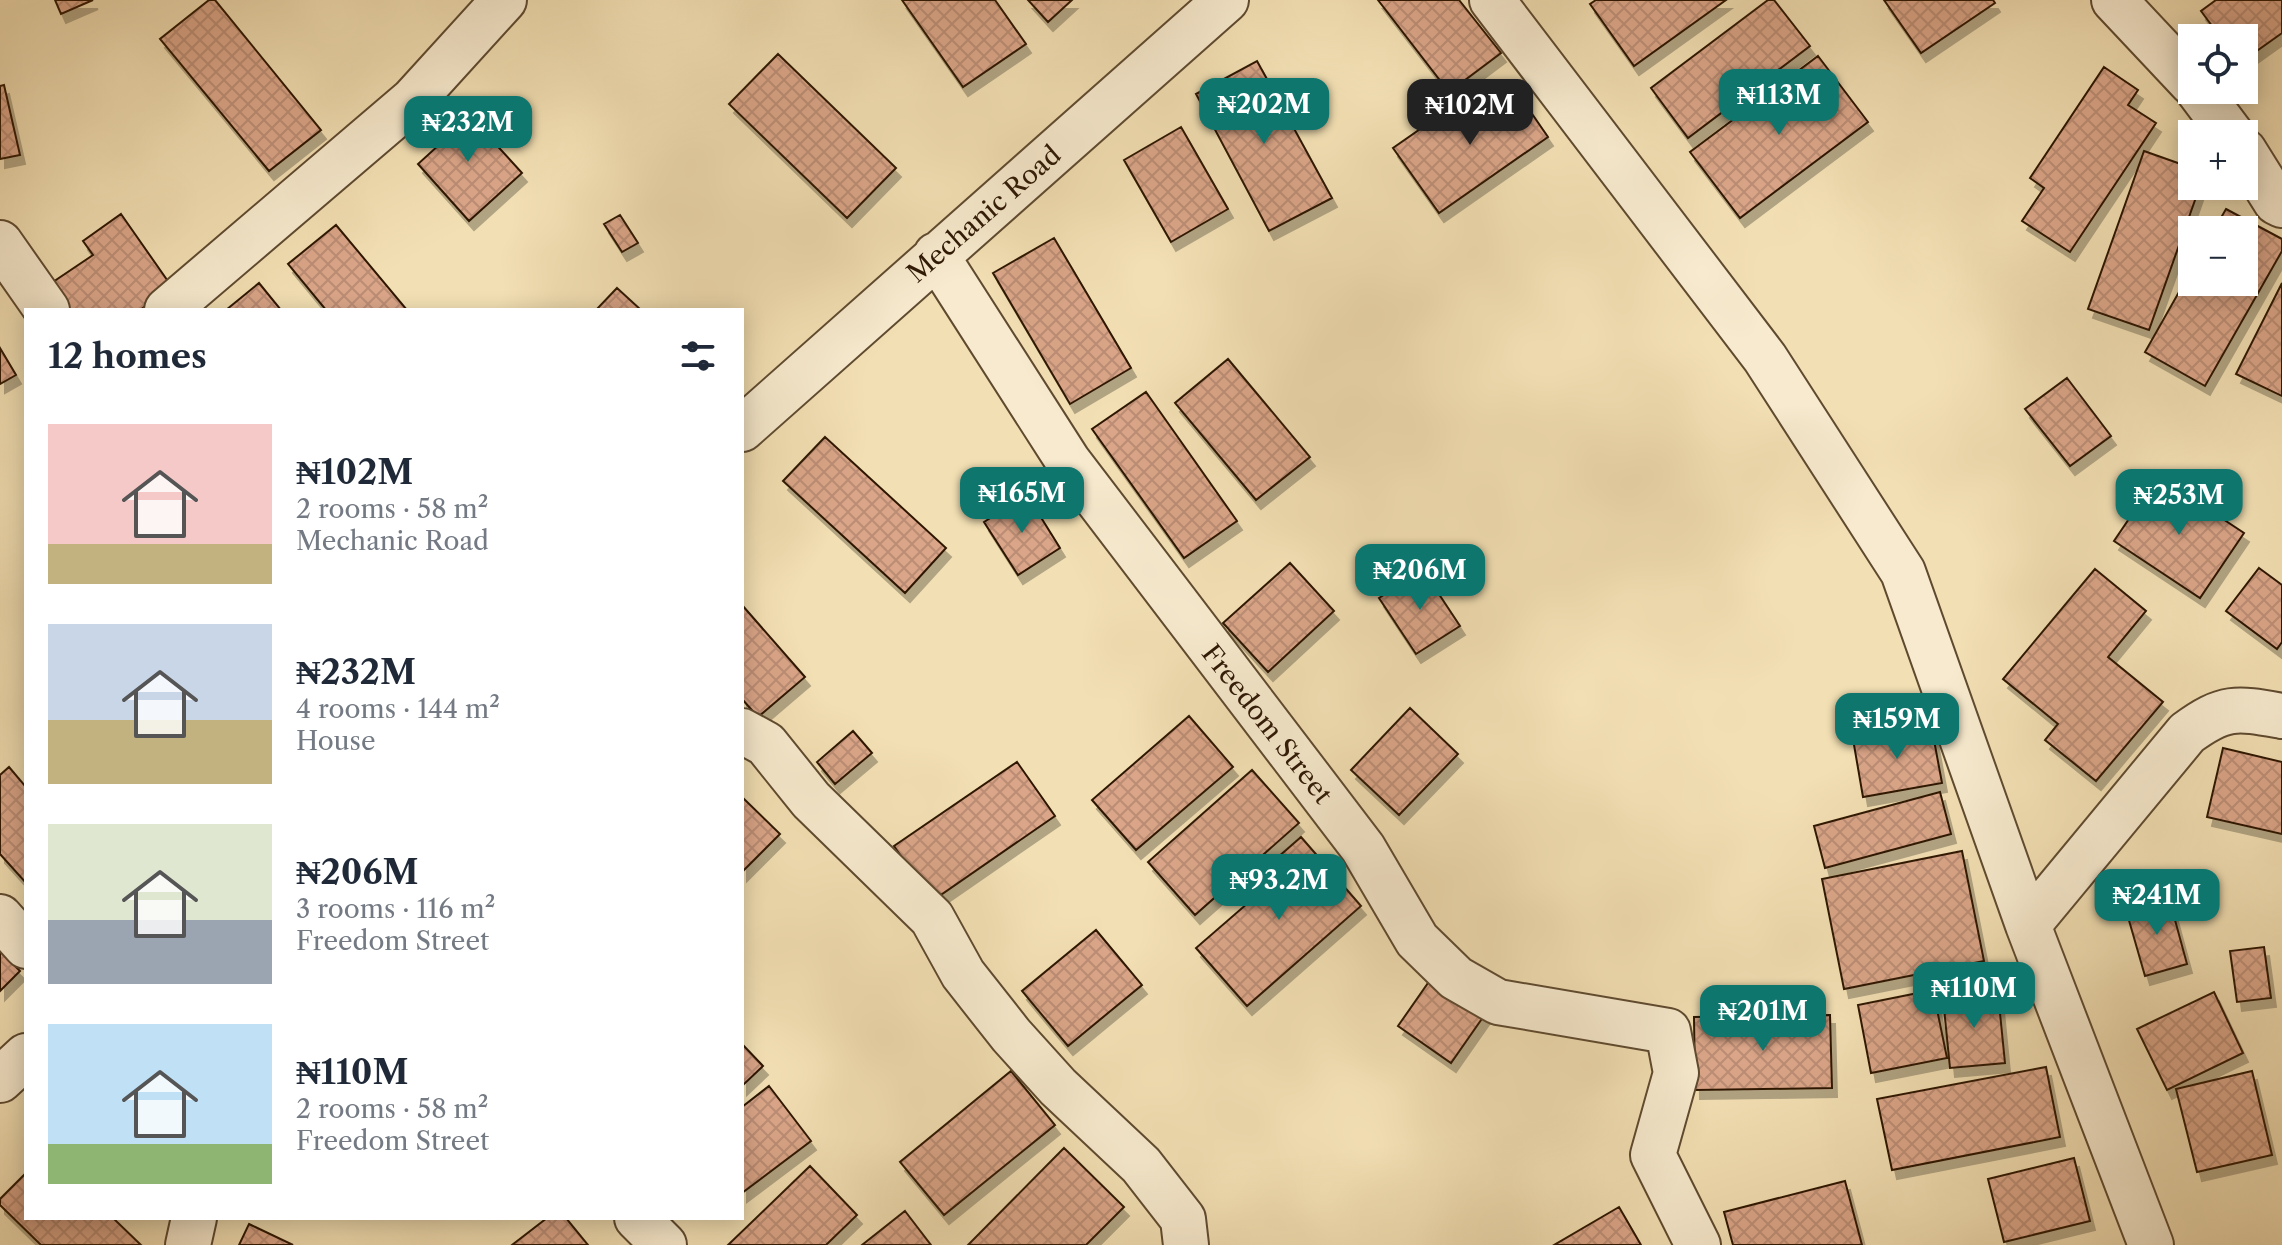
<!DOCTYPE html>
<html lang="en">
<head>
<meta charset="utf-8">
<style>
  body { margin:0; font-family:"Libre Caslon Text",serif; background:#f6f6f7; color:#1f2937; height:100vh; display:flex; flex-direction:column; font-size:30px; white-space:nowrap }
  * { box-sizing:border-box; margin:0 }
  p { font-size:26px; color:#747a83 }
  .icon { flex:none; width:44px; height:44px; fill:none; stroke:currentColor; stroke-width:2; stroke-linecap:round; stroke-linejoin:round }
  .map { position:relative; flex:1; overflow:hidden }
  .sheet { position:absolute; left:24px; top:308px; width:720px; height:912px; display:flex; flex-direction:column; background:#fff; border-radius:0px; box-shadow:0 4px 20px #0003 }
  .sheet>* { flex:none }
  .fabs { position:absolute; left:2178px; top:24px; display:grid; gap:16px }
  .fabs a { display:grid; place-items:center; width:80px; height:80px; border-radius:0px; background:#fff; box-shadow:0 4px 20px #0003; font-size:40px }
  .price { position:absolute; translate:-50% -68px; padding:0 18px; border-radius:16px; background:#0f766e; color:#fff; font-size:26px; line-height:52px; filter:drop-shadow(0 2px 4px #0008) }
  .price::after { content:''; position:absolute; left:50%; top:48px; width:24px; height:18px; margin-left:-12px; background:inherit; clip-path:polygon(0 0,100% 0,50% 100%) }
  .price.on { background:#222; color:#fff }
  ul { padding:0; list-style:none }
  li { display:flex; align-items:center; gap:24px; height:200px; padding:0 24px }
  li span { display:grid; place-items:center; flex:none; width:224px; height:160px; border-radius:0px; color:#555 }
  li>.icon { margin-inline-start:auto }
  span .icon { width:96px; height:96px; fill:#fffc; stroke-width:1 }
  li b { font-size:34px }
  h2 { display:flex; justify-content:space-between; align-items:center; height:96px; padding:0 24px; font-size:34px }
  .map>svg:first-child { display:block }
  .building { fill:url(#building-cross-hatch); stroke:#2e1805; stroke-width:2; filter:url(#shadow) }
  .lines { fill:none; stroke-linecap:round; stroke-linejoin:round }
  .street-casing { stroke:#5f4a30; stroke-width:48 }
  .street { stroke:#f7eace; stroke-width:44 }
  .labels { text-anchor:middle; stroke-width:8; stroke-linejoin:round; paint-order:stroke }
  .street-label { font-size:26px; fill:#2e1805; stroke:#f7eace }
</style>
</head>
<body>
<div class="map">
<svg width="2282" height="1245" viewBox="0 0 2282 1245">
  <defs>
    <pattern id="building-cross-hatch" width="8" height="8" patternUnits="userSpaceOnUse" patternTransform="scale(2)"><rect width="8" height="8" fill="#daa588"/><path d="M0 0l8 8M0 8l8-8" fill="none" stroke="#bb8d74"/></pattern>
    <filter id="shadow"><feDropShadow dx="5" dy="9" stdDeviation="0" flood-color="#0004"/></filter>
  </defs>
  <rect width="100%" height="100%" fill="#f2dfb3"/>
  <filter id="stains"><feTurbulence type="fractalNoise" baseFrequency=".0025" numOctaves="4"/><feColorMatrix values="0 0 0 0 .2 0 0 0 0 .09 0 0 0 0 .02 0 0 0 .5 -.17"/></filter>
  <radialGradient id="worn" r=".72"><stop offset=".6" stop-color="#630" stop-opacity="0"/><stop offset="1" stop-color="#630" stop-opacity=".3"/></radialGradient>
  <path class="building" d="M55,0h38l-32,14z
    M209,0h6l106,130 -52,41 -109,-132z
    M902,0h93l31,44 -63,43z
    M1028,0h44l-24,22z
    M1378,0h81l42,53 -52,39z
    M1596,0h130l-92,66 -44,-62z
    M1768,0h6l36,46 -122,92 -37,-50z
    M1884,0h109l2,3 -74,50z
    M2216,0h66v33l-38,27v-22h-23l-20,-27z
    M778,54l118,114 -49,50 -118,-114z
    M1818,56l50,66 -128,96 -50,-66z
    M1257,61l75,137 -63,33 -73,-137z
    M2104,67l34,23 -10,15 28,18 -86,129 -48,-31 22,-33 -14,-10z
    M1510,82l38,55 -109,76 -46,-65 46,-32 7,11z
    M4,85l16,70 -20,4v-73z
    M459,104l63,69 -53,48 -51,-57 22,-20 -11,-12z
    M1181,127l47,82 -57,33 -47,-82z
    M2144,151l48,17v18h8l-51,144 -61,-21z
    M2226,209l56,30v12l-77,135 -60,-34 47,-83v13h52v-52h-30z
    M121,214l51,73 -32,23h-71l-19,-26 43,-29 -10,-14z
    M620,215l18,28 -16,9 -18,-28z
    M336,225l71,85h-81l-38,-46z
    M1054,238l77,130 -61,36 -77,-131z
    M259,283l22,27h-55z
    M2282,283v113l-46,-22z
    M617,288l24,22h-45z
    M0,348l16,27 -16,9z
    M1228,359l82,98 -54,43 -81,-97z
    M2067,378l44,58 -41,30 -45,-57z
    M1146,392l91,129 -53,37 -92,-129z
    M825,437l121,111 -41,45 -122,-112z
    M2158,476l86,57 -44,65 -86,-57z
    M1027,495l33,53 -42,27 -34,-53z
    M1290,563l44,48 -66,61 -45,-49z
    M2259,568l23,17v57l-5,7 -51,-38z
    M2095,569l51,42 -38,46 55,45 -67,79 -51,-41 13,-16 -55,-45z
    M1423,570l37,56 -44,28 -37,-56z
    M742,605l63,72 -47,40 -16,-18z
    M1410,708l48,46 -59,61 -48,-45z
    M1189,716l44,51 -97,83 -44,-50z
    M1931,724l11,59 -79,14 -10,-58z
    M853,731l19,22 -37,31 -18,-22z
    M2223,748l59,14v72l-75,-17z
    M1017,762l38,54 -123,85 -38,-55z
    M9,767l17,20v96l-26,-29v-79z
    M1252,770l47,53 -104,92 -47,-53z
    M1940,792l11,42 -126,34 -11,-42z
    M742,797l38,37 -38,38z
    M1301,837l60,69 -114,100 -51,-58 67,-58 -10,-11z
    M1962,851l22,110 -140,28 -22,-110z
    M2169,898l18,66 -42,12 -19,-66z
    M1096,930l46,55 -74,61 -46,-55z
    M2264,947l7,51 -34,4 -7,-51z
    M0,951l20,20 -20,20z
    M1435,973l53,37 -37,53 -53,-37z
    M1933,990l14,68 -76,15 -13,-68z
    M2214,992l29,61 -76,37 -30,-61z
    M1998,993l7,70 -55,5 -7,-70z
    M1830,1015l2,73 -137,2 -1,-73z
    M742,1044l21,22 -21,20z
    M2046,1067l14,70 -168,33 -15,-71z
    M1011,1071l44,54 -111,90 -44,-53z
    M2252,1071l20,84 -75,17 -21,-83z
    M769,1086l42,55 -69,52v-86z
    M1064,1148l60,59 -38,38h-118z
    M2074,1158l16,63 -86,21 -16,-63z
    M810,1166l47,49 -31,30h-98z
    M26,1173v45h87l28,27h-100l-41,-40v-6z
    M1845,1181l17,64h-129l-9,-33z
    M1619,1207l22,38h-87z
    M905,1211l26,34h-69z
    M547,1218h19l22,27h-76z
    M249,1224l44,21h-54z"/>
  <g class="lines">
    <g class="street-casing">
      <path id="street" d="M1492,0l273,358 138,214 125,353 123,320
        M2114,0l78,83
        M2198,90l33,44
        M2244,151l32,51 6,3
        M0,243l47,67
        M936,255l132,206 295,387 54,92 39,38 42,24 170,29 8,42 -23,82 45,90
        M167,310l246,-210 91,-100
        M742,429l484,-429
        M742,731l24,13 45,56 121,118 31,56 48,61 47,52 83,78 42,54 3,26
        M0,917l26,29
        M2028,925l159,-192c38,-28 50,-25 95,-17
        M0,1080l26,-24
        M637,1218l27,27
        M188,1245l6,-27"/>
    </g>
    <use href="#street" class="street"/>
  </g>
  <g class="labels">
    <g class="street-label">
      <text transform="translate(984 214) rotate(-41)" y="9">Mechanic Road</text>
      <text transform="translate(1267 724) rotate(52)" y="9">Freedom Street</text>
    </g>
  </g>
  <rect width="100%" height="100%" filter="url(#stains)"/>
  <rect width="100%" height="100%" fill="url(#worn)"/>
</svg>
<div class="fabs">
<a><svg class="icon" aria-label="locate" viewBox="0 0 24 24"><circle cx="12" cy="12" r="6"/><path d="M12 2v4M12 18v4M2 12h4M18 12h4"/></svg></a>
<a>+</a>
<a>−</a>
</div>
<b class="price" style="left:1779px;top:137px">₦113M</b>
<b class="price" style="left:1264px;top:146px">₦202M</b>
<b class="price on" style="left:1470px;top:147px">₦102M</b>
<b class="price" style="left:468px;top:164px">₦232M</b>
<b class="price" style="left:1022px;top:535px">₦165M</b>
<b class="price" style="left:2179px;top:537px">₦253M</b>
<b class="price" style="left:1420px;top:612px">₦206M</b>
<b class="price" style="left:1897px;top:761px">₦159M</b>
<b class="price" style="left:1279px;top:922px">₦93.2M</b>
<b class="price" style="left:2157px;top:937px">₦241M</b>
<b class="price" style="left:1974px;top:1030px">₦110M</b>
<b class="price" style="left:1763px;top:1053px">₦201M</b>
<section class="sheet">
<h2>12 homes<svg class="icon" aria-label="filters" viewBox="0 0 24 24"><path d="M4 7h16M4 17h16"/><circle cx="9" cy="7" r="2"/><circle cx="15" cy="17" r="2"/></svg></h2>
<ul>
<li><span style="background:linear-gradient(#f6c9c9 75%,#c2b280 0)"><svg class="icon" aria-label="home" viewBox="0 0 24 24"><path d="M3 11l9-7 9 7M6 9v11h12V9"/></svg></span><div><b>₦102M</b><p>2 rooms · 58 m²</p><p>Mechanic Road</p></div></li>
<li><span style="background:linear-gradient(#c9d6e8 60%,#c2b280 0)"><svg class="icon" aria-label="home" viewBox="0 0 24 24"><path d="M3 11l9-7 9 7M6 9v11h12V9"/></svg></span><div><b>₦232M</b><p>4 rooms · 144 m²</p><p>House</p></div></li>
<li><span style="background:linear-gradient(#dfe7d0 60%,#9aa5b1 0)"><svg class="icon" aria-label="home" viewBox="0 0 24 24"><path d="M3 11l9-7 9 7M6 9v11h12V9"/></svg></span><div><b>₦206M</b><p>3 rooms · 116 m²</p><p>Freedom Street</p></div></li>
<li><span style="background:linear-gradient(#bfe0f5 75%,#8fb573 0)"><svg class="icon" aria-label="home" viewBox="0 0 24 24"><path d="M3 11l9-7 9 7M6 9v11h12V9"/></svg></span><div><b>₦110M</b><p>2 rooms · 58 m²</p><p>Freedom Street</p></div></li>
</ul>
</section>
</div>
</body>
</html>
